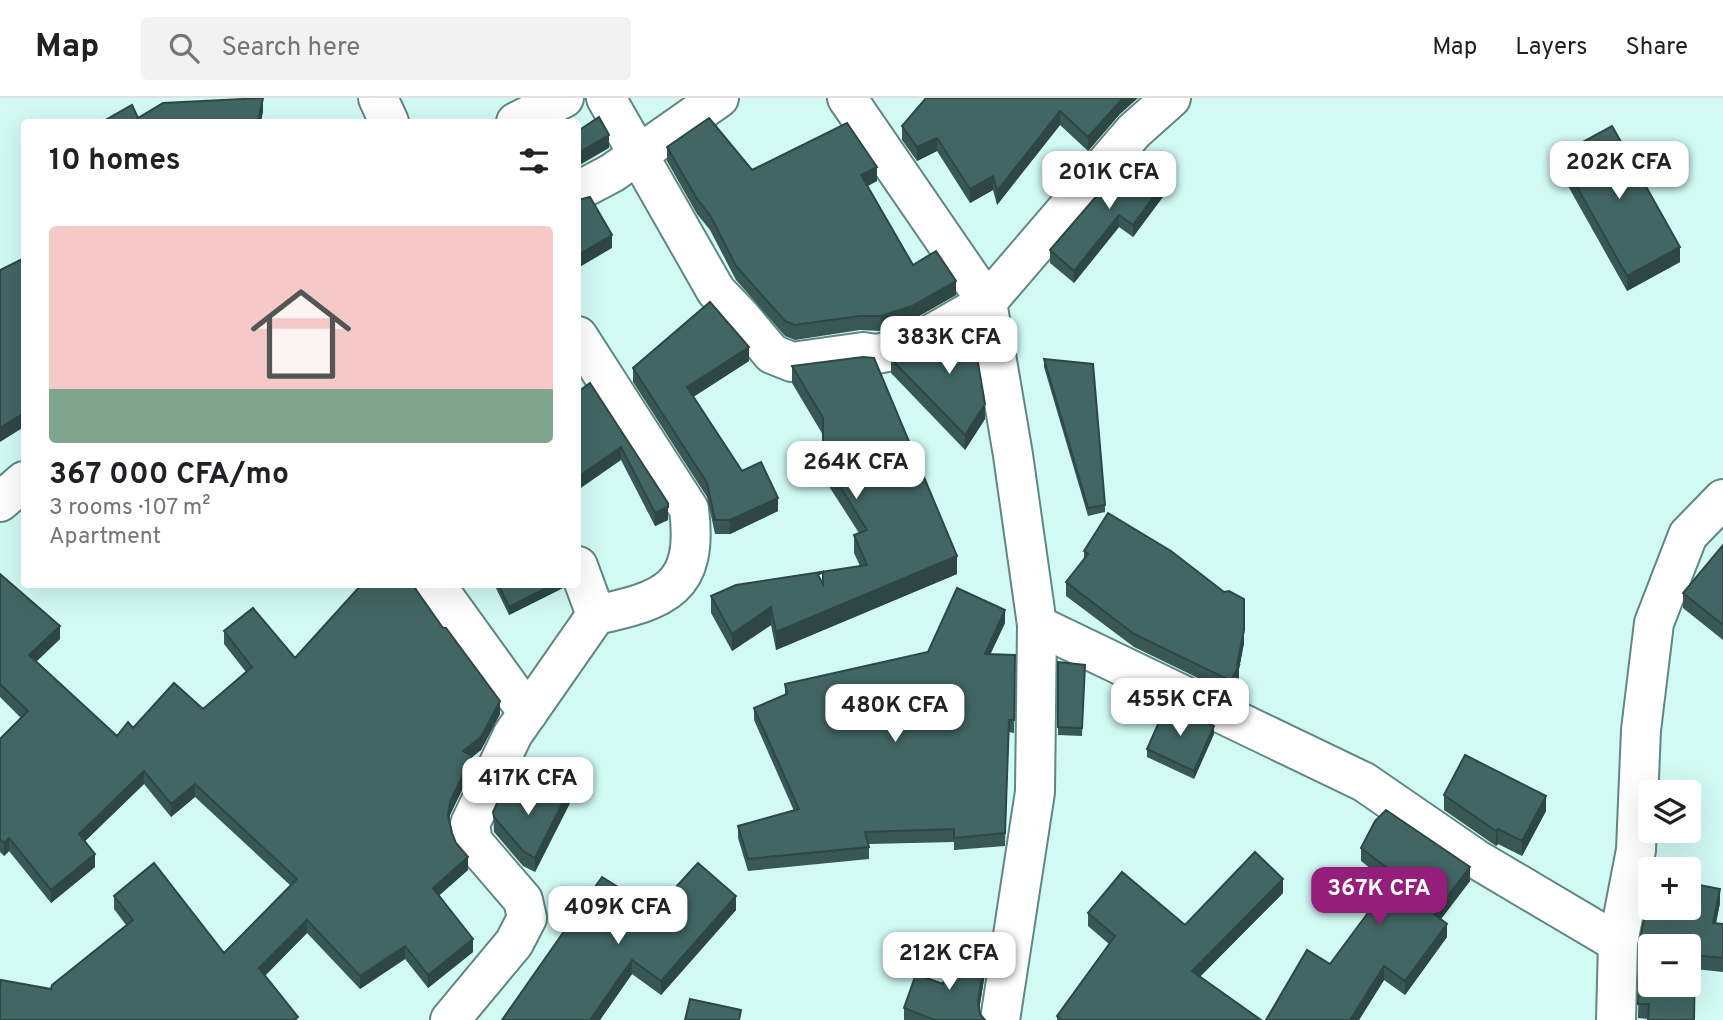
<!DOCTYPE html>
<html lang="en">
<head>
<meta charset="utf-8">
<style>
  body { margin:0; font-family:Overpass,sans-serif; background:#f2f2f2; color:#202124; height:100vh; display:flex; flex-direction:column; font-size:26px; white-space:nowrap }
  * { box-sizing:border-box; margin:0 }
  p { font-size:23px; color:#757577 }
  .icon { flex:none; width:38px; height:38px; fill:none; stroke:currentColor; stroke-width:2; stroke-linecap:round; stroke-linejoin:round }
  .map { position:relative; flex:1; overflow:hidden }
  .details { position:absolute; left:21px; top:21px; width:560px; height:469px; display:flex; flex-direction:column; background:#fff; border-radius:7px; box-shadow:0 7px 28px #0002 }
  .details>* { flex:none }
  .controls { position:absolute; left:1638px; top:682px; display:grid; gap:14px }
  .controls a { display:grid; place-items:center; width:63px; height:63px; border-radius:7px; background:#fff; box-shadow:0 7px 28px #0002; font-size:35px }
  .price { position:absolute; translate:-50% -60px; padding:0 16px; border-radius:14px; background:#fff; color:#222; font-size:23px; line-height:46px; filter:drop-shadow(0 2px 4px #0008) }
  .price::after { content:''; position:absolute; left:50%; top:42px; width:21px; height:16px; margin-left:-10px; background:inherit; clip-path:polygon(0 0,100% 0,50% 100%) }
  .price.current { background:#951e7b; color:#fff }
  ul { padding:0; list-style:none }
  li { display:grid; align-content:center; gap:14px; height:371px; padding:0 28px }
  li+li { border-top:2px solid #e0e0e0 }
  li span { display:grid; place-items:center; height:217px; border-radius:7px; color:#555 }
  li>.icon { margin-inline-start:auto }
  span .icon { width:126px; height:126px; fill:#fffc; stroke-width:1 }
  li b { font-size:30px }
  h2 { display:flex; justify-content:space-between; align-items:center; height:84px; padding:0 28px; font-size:30px }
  header { display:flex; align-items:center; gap:42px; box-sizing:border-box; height:98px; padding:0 35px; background:#fff; border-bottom:2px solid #e0e0e0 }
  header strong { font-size:33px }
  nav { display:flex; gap:38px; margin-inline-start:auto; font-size:24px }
  .search { width:490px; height:63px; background:#f2f2f2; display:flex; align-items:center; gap:18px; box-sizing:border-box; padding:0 24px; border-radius:7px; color:#757577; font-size:26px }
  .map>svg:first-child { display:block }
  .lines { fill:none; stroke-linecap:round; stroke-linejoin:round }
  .minor-casing { stroke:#618783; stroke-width:42 }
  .minor { stroke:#fff; stroke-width:38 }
  .wall { fill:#395855; fill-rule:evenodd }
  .shaded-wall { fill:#2e4745 }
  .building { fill:#426663; stroke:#2e4745; stroke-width:2; fill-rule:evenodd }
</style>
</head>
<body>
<header>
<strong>Map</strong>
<div class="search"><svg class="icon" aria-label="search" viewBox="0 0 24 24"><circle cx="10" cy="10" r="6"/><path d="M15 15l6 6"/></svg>Search here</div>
<nav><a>Map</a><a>Layers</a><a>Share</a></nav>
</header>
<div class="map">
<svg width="1723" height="922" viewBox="0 0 1723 922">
  <rect width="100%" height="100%" fill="#d1faf5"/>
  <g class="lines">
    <g class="minor-casing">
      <path id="minor" d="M378,0l11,24
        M606,0l110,193 25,26 31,37 20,8 71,-10 13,2 11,-2 34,-12 66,-38 147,-171 37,-33
        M847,0l140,204 26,153 24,170 -2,167 -35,228
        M516,24l48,-24
        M578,93l34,-18 107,-75
        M0,404l24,-21
        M578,468l18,49
        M435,486l93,129
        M1037,527l327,157 112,77 142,84
        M450,922l64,-77 13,-25 -4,-18 -50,-58 -3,-18 43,-90 83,-119c69,-15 103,-26 93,-106l-111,-173
        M1616,922l2,-77 18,-93 5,-120 13,-107 34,-88 35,-36"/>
    </g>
    <use href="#minor" class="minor"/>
  </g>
  <path class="wall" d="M926,0l193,17 -31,36 -28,-26 -63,80 -4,-15 -23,13 -33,-52 -20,10 -15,-21v-14z
    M667,49l85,23 125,11 -9,5 45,79 43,30 -44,25 -31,11 -21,-1 -65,10 -10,-4 -49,-56 -26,-50 -13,-16 -30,-53z
    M1559,57l121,107 -53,29 -68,-121z
    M1131,58l34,38 -32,43 -14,-10 -45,56 -24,-20v-13z
    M891,261l94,60 -20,31 -74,-77z
    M1044,261l61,146v7l-17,4 -44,-149z
    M749,263l-56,36 49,74 36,40 -48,23h-15l-8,-37 -74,-115v-14z
    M792,268l165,208 -181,76 -5,-25 -39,26 -21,-38v-17l25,-11 124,-19 -6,-13v-18l5,-2 -36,-56v-42l-31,-52zM823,474v12l-5,-9z
    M590,285l78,137 -13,6 -34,-66z
    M1723,447v95l-40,-32v-15z
    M1084,453l140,41 20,7v44l-5,26v9l-8,16 -97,-47 -68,-51v-14l18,-21z
    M0,476l60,65 -24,23 81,74 16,-8 70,-19 43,-37 -22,-28v-13l71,27 205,56 -19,36 -9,7v12l-22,46 -1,5 3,13 16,37 -29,25 34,57 -45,36 -23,-29 -45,30 -53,-56 -42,43 33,44 -247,-31 75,-64 -12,-16v-13l110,57 67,-67 -96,-89 -24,20 -27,-33 -59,57 10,26 -44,36 -42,-52 -5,5 -4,-4v-113l21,-21 -21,-21z
    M494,486h69v4l-54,27z
    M1005,525l-15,31 25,1 -1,78 -5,-1 -4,114 -51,4v-8l-85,2v15l-121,12 -10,-33v-12l56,-15 -40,-91v-12l31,-13v-11l143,-32z
    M1058,564l27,3 -3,71 -24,-1z
    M1214,636l-20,45 -47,-22v-8z
    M1444,697l102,16 -24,45 -24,-12 -2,2 -52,-36z
    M572,701l-37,73 -12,-6 -29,-34 -1,-20 33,-7z
    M1361,750l109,33 -29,38 6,18 -42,58 -21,-15 -25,40h-93l64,-56 60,-80 -29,-23z
    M1283,795l-84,84 62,43h-204v-4l52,-72 -21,-18v-13l97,12z
    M1720,805l-4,20 7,1v48l-28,-3 -47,50 -10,-1 2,-78z
    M655,812h81l-75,85 -29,-21 -32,46h-98z
    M985,875l-6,37 1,4 5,6h-81v-12l39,-24z"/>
  <path class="shaded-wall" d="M263,0v14l-2,10h-3z
    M1123,0h15l-19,17 -31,36v-14z
    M1060,13v14l-63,80v-14z
    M609,37v13l-31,18v-13z
    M937,40v13l-20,10v-14z
    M877,69v14l-16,8v-14z
    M993,78v14l-23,13v-14z
    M1165,83v13l-32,43v-12z
    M1119,117v12l-45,56v-12z
    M612,137v13l-34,20v-13z
    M1680,149v15l-53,29v-15z
    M956,183v14l-44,25 -31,11v-15z
    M749,249v14l-62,40v-14z
    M985,306v15l-20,31v-15z
    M24,315v14l-24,15v-14z
    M621,349v13l-43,30v-13z
    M778,400v13l-48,23v-14z
    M668,409v13l-13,6v-13z
    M957,458v18l-181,76v-18z
    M554,486h9v4l-54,27v-8z
    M771,509v18l-39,26v-17z
    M1005,512v13l-20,43v-12z
    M60,528v13l-31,29v-13z
    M1244,532v13l-5,26v9l-8,16v-13l6,-16z
    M500,603v13l-19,36 -9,7v12l-22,46 -2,13 2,-26 13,-51z
    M1214,628v8l-20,45v-8z
    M144,673v13l-65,63v-13z
    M195,686v13l-24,20v-13z
    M572,686v15l-37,73v-14z
    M1546,698v15l-24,45v-15z
    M1498,731v15l-2,2v-15z
    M9,740v13l-5,5v-13z
    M95,756v13l-44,36v-13z
    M468,759v13l-35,31v-13z
    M1470,769v14l-36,47v-14z
    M1283,781v14l-91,92v-14z
    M1720,791v14l-7,34v-14z
    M736,798v14l-75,85v-14z
    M307,822v13l-48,48v-13z
    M1447,826v13l-42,58v-14z
    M473,841v13l-45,36v-13z
    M405,848v13l-45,30v-13z
    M985,860v15l-7,44v-15z
    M632,862v14l-32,46h-10z
    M1384,868v14l-25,40h-9z"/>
  <path class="building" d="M263,0l-5,24h-156l30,-17 6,13 25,-15z
    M926,0h197l-35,39 -28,-26 -63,80 -4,-15 -23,13 -33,-51 -20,9 -15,-21z
    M599,19l10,18 -31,18v-22z
    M709,20l43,52 95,-47 30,44 -16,8 52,90 23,-14 20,30 -44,25 -31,10h-21l-65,9 -10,-4 -49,-55 -26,-51 -13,-16 -30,-52z
    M1612,28l68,121 -53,29 -68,-121z
    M1131,58l34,25 -32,44 -14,-10 -45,56 -24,-21z
    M590,99l22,38 -34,20v-55z
    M24,160v155l-24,15v-158z
    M710,204l39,45 -62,40 55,84 19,-9 17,36 -48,22h-15l-8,-37 -74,-115z
    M971,224l14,82 -20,31 -74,-76 41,-15z
    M863,259l11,1 83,198 -181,76 -5,-25 -39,27 -21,-38 25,-11 131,-20 -13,-30 13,-5 -44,-71v-41l-31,-52zM823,474v12l-5,-9z
    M1044,261l49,5 12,141 -17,3z
    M590,285l78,120v4l-13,6 -34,-66 -43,30v-85z
    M1108,415l63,38 53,41 5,-1 15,8v31l-7,35h2l-8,16 -97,-47 -68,-52 22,-28 -4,-3z
    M1723,447v80l-40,-32z
    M0,476l60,52 -31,29 88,81 11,-14 5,6 41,-45 29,26 49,-42 -28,-36 29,-23 42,50 67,-74h50l31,44h3l54,73 -19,36 -18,14 9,5 -22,46 -2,13 4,18 4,10 12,14 -35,31 40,51 -45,36 -23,-29 -45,30 -53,-56 -48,48 39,49 -5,3h-293v-32l1,-8 50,9 1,-4 81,-65 -19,-24 40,-33 70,90 73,-74 -102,-95 -24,20 -27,-33 -65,63 16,20 -44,36 -42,-52 -5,5 -4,-4v-100l28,-28 -28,-27z
    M498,486h56l-45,23z
    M957,490l48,22 -20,44 30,1 -1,65h-5l-4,113 -51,5v-9l-89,3 4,15 -121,12 -10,-33 61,-17 -45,-101 33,-14 -2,-10 143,-32z
    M1058,564l27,3 -3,63 -24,-1z
    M1167,606l47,22 -20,45 -47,-22z
    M1465,657l81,41 -24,45 -24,-12 -2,2 -52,-36z
    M510,678l16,29 46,-21 -37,74 -12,-7 -29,-34 -1,-5z
    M1386,712l84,57 -36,47 13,10 -42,57 -21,-15 -34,54h-84l41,-70 23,14 66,-89 -35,-27 14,-27z
    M1255,754l28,27 -91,92 69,49h-199l-5,-4 58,-80 -27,-23 34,-41 63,53z
    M698,765l38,33 -75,85 -29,-21 -42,60h-88l100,-143 53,33z
    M1689,785l31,6 -7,34 10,1v34l-28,-3 -1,65h-46l1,-16h-11l2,-64 10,-51v19h39zM1650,849h39v38h-39z
    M950,854l28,11 3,-6 4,1 -7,44 2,12 5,6h-50l-31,-12 12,-34 27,10z
    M690,901l51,11 -2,10h-54z"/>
</svg>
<div class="controls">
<a><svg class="icon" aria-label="layers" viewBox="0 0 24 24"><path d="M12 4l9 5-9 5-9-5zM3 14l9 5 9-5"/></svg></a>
<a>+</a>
<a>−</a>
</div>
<b class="price" style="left:1619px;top:103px">202K CFA</b>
<b class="price" style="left:1109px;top:113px">201K CFA</b>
<b class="price" style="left:949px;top:278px">383K CFA</b>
<b class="price" style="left:856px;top:403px">264K CFA</b>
<b class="price" style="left:1180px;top:640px">455K CFA</b>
<b class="price" style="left:895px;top:646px">480K CFA</b>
<b class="price" style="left:528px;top:719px">417K CFA</b>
<b class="price current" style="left:1379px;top:829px">367K CFA</b>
<b class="price" style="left:618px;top:848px">409K CFA</b>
<b class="price" style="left:949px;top:894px">212K CFA</b>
<section class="details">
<h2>10 homes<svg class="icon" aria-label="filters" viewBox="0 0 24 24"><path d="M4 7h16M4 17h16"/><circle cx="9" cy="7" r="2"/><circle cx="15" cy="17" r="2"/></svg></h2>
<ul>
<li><span style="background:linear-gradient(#f6c9c9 75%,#7fa58c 0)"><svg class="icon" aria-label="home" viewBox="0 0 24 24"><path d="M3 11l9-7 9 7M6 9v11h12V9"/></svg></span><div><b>367 000 CFA/mo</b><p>3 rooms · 107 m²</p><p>Apartment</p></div></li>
</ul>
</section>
</div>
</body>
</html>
